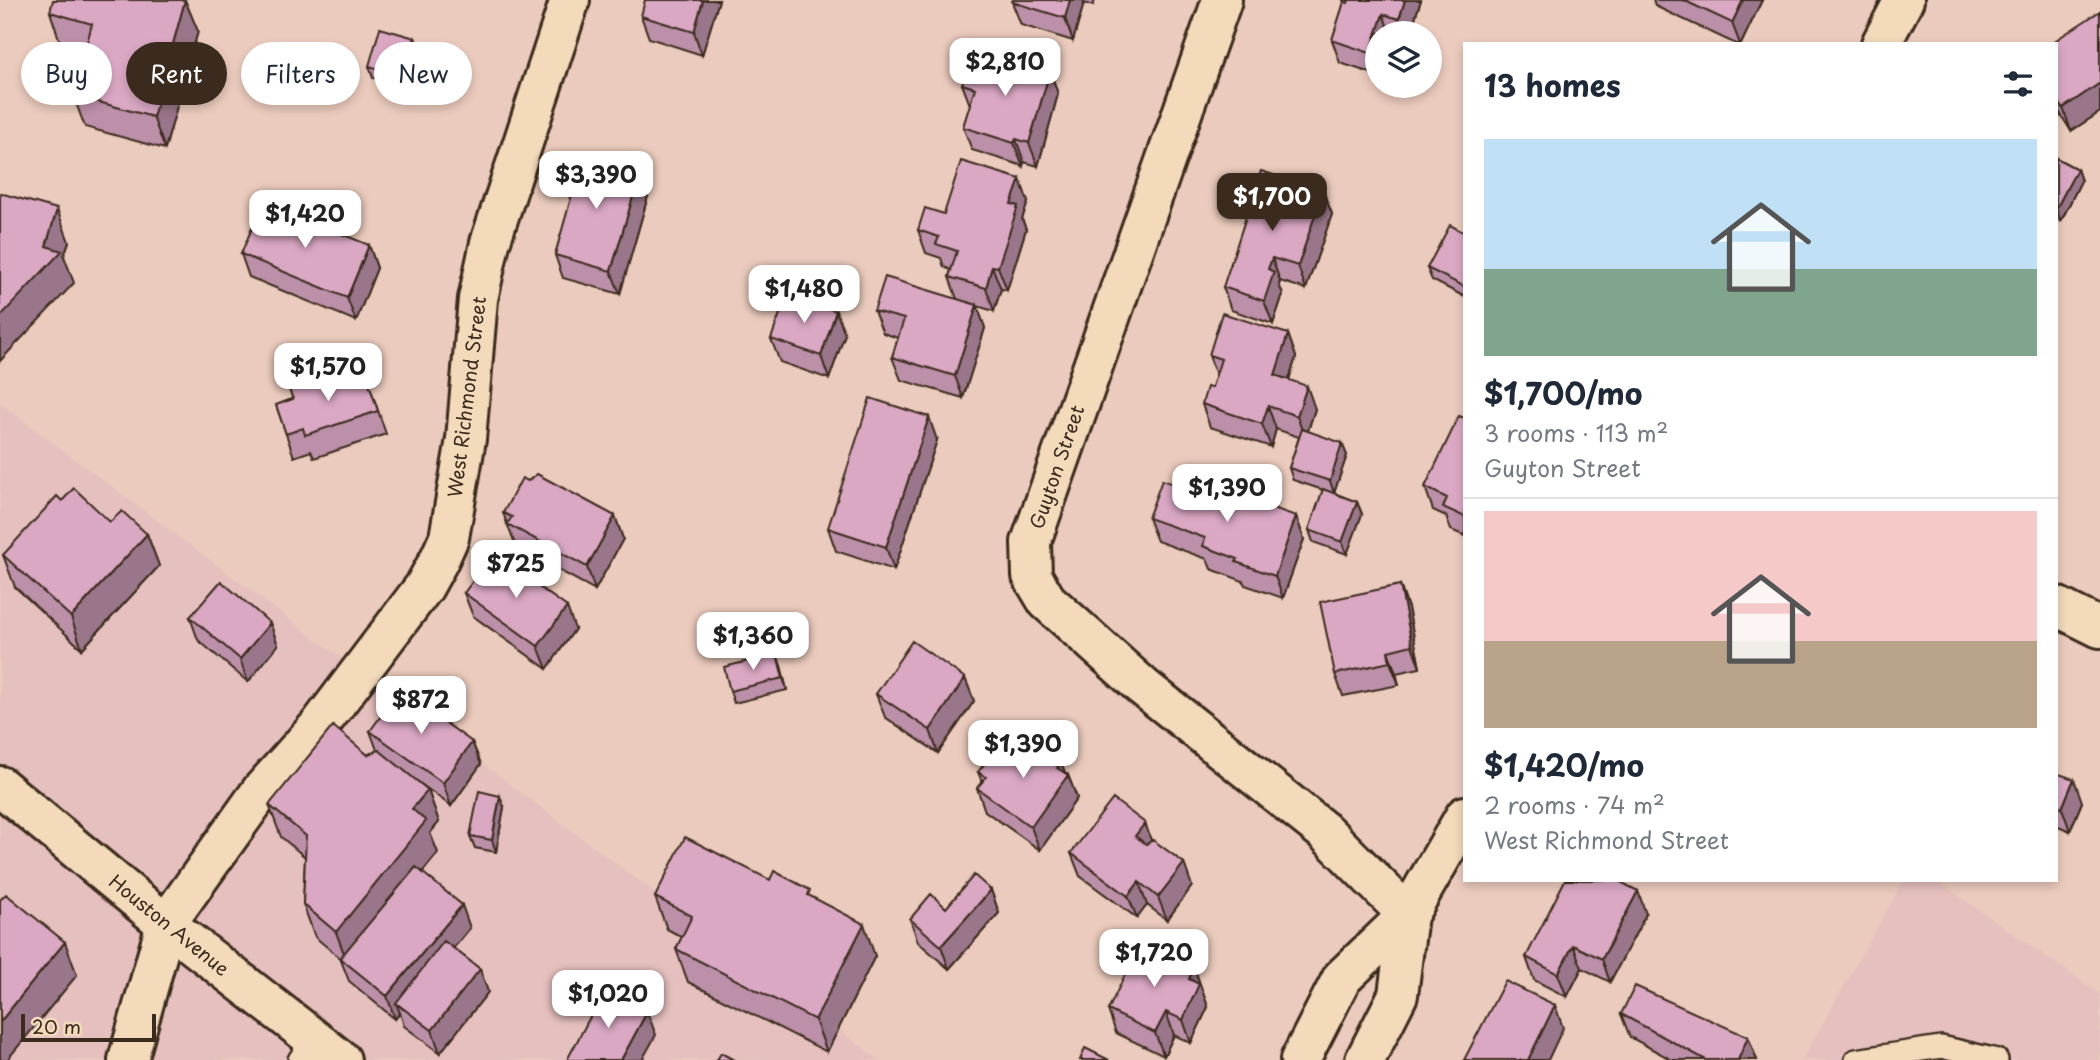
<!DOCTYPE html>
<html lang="en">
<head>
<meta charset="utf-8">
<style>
  body { margin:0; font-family:"Playpen Sans",sans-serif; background:#f6f6f7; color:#1f2937; height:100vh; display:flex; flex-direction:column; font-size:26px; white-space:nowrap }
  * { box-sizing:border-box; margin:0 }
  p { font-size:23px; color:#747a83 }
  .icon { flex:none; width:38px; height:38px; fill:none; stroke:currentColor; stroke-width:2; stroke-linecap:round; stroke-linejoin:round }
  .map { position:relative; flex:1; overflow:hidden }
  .details { position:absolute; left:1463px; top:42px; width:595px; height:840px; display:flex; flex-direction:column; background:#fff; border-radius:0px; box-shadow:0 4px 10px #0003 }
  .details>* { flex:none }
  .guide { position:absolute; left:21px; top:42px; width:665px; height:63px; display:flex; gap:14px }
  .tools { position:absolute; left:1365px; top:21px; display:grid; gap:14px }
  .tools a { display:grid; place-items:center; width:77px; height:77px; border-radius:50%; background:#fff; box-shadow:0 4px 10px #0003; font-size:35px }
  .scale { position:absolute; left:21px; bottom:18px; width:135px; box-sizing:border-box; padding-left:7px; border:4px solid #3b2a1e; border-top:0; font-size:19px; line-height:24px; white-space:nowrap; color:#3b2a1e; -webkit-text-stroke:5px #f2daba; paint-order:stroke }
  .price { position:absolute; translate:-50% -60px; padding:0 16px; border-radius:14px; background:#fff; color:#222; font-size:23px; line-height:46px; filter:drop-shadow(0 2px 4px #0008) }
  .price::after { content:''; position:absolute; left:50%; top:42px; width:21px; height:16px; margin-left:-10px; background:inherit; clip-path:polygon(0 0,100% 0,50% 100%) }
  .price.current { background:#3b2a1e; color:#fff }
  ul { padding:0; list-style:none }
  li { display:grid; align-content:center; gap:14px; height:371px; padding:0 21px }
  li+li { border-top:2px solid #e0e1e3 }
  li span { display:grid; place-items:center; height:217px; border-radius:0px; color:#555 }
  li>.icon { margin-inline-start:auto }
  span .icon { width:126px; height:126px; fill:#fffc; stroke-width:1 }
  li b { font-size:30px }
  h2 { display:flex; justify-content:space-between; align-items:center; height:84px; padding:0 21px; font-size:30px }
  .tag { padding:0 24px; border-radius:32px; background:#fff; box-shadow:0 4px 10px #0003; font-size:24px; line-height:63px }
  .tag.current { background:#3b2a1e; color:#fff }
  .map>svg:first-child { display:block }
  .built { fill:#e6c0bf }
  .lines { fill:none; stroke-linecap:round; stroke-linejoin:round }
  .service-casing { stroke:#3b2a1e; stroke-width:26 }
  .minor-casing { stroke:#3b2a1e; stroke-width:44 }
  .tertiary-casing { stroke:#3b2a1e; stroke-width:44 }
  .service { stroke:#f2daba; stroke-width:21 }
  .minor { stroke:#f2daba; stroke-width:38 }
  .tertiary { stroke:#f2daba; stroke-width:38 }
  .wall { fill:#bc90a9; stroke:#3b2a1e; stroke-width:2 }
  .shaded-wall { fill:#997689; stroke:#3b2a1e; stroke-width:2 }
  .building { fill:#dba8c4; stroke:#3b2a1e; stroke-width:2 }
  .labels { text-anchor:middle; stroke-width:6; stroke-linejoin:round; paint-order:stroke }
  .street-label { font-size:19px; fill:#3b2a1e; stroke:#f2daba }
</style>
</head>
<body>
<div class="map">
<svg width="2100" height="1060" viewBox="0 0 2100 1060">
  <rect width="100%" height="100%" fill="#ebcbbd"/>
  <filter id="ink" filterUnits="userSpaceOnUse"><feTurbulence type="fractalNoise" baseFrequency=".0143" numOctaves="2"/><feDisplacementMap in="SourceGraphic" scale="14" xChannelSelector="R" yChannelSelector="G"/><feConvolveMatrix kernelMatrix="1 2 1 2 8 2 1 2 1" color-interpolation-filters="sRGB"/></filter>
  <g filter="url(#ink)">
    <path class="built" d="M0,403l879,657h-879z
      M1904,880h32l164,114v66h-298z"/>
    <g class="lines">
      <g class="service-casing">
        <path id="service" d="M299,1060l15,-22
          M1856,1060l85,-13 56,13"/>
      </g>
      <g class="minor-casing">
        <path id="minor" d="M1222,0l-191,542 1,34 15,25 95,85 182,145 84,84
          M1881,44l23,-44
          M2056,606l44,22
          M128,1060l38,-136 95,-133 58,-65 105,-139 15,-27 10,-22 17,-99 12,-140 12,-56 80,-243
          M1300,1060l42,-82 66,-63 57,-99
          M1365,1060l33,-65 10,-80"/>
      </g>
      <g class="tertiary-casing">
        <path id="tertiary" d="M0,786l166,138 175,136"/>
      </g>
      <use href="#service" class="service"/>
      <use href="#minor" class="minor"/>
      <use href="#tertiary" class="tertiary"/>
    </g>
    <path class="wall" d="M719,0l-17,55 -53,-17 -8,-22z
      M1013,0h82l-2,6 -9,-3 -11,38 -52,-16 -9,-23z
      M1343,0h78l-11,33h-33v42l-37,-12 -8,-23 12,-37z
      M1653,0h109l-21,44h-5l-81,-38z
      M2100,11v101l-29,19 -10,-16 -5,3v-74z
      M50,12l148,19 -33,118 -80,-22 -12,-32 12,-44 -24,-6z
      M415,38l5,12 -12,37 -35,-9 -4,-12z
      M981,70l69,1 8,23 -20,72 -14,-4 -1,4 -51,-16 -9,-23 7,-22 -8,-21z
      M2056,158l21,11 4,12 -20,40 -5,-2z
      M563,180l85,16 -28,98 -57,-16 -8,-23 16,-54z
      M1323,191l9,23 -26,75 -26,-8 -1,4 4,9 -10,30 -42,-14 -8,-23z
      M1028,202l-6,17 4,10 -19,61 -6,-1 -7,22 -17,-5 8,22 -22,70 -62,-18 -9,-23 6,-19 -15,-5 -9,-22 83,-12 -8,-22 2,-7 -7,-3 -3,-9 -15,-5 -8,-23 26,-16z
      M1465,233v64l-33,-17 -5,-12z
      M369,245l8,23 -21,53 -107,-44 -8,-23z
      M845,334l-16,45 -49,-17 -9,-23z
      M1288,334l8,23 -7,23 26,29 -7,22 39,24 -13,38 23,9 5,12 -15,40 -34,-12 -4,-12 14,-40 -30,-10 -4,-12 10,-31 -23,-8 -5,18 -61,-20 -8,-23 10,-17 4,-12 -7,-20z
      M363,366l23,68 -72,24 -3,-7 -17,6 -18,-52 16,-6z
      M1465,418v118l-14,-6 -5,-14 -13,-6 -8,-23z
      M937,440l-43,130 -58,-19 -8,-23z
      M528,481l87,35 8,23 -28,51 -79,-43 -13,-34z
      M1197,492l99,24 8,23 -21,59 -38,-13 -2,-4 -32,-12 -4,-10 -50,-18 -9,-23z
      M62,501l48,21 37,12 12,32 -77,83 -67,-62 -12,-32z
      M1400,585l8,23 12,60 -24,5 3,12 -56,11 -8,-22z
      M464,593l111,36 -28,40 -74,-53z
      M190,617l80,6 8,22 -30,37 -50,-42z
      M781,666l6,24 -53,13 -4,-12z
      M965,678l9,23 -36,52 -53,-36 -9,-23z
      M370,731l102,11 9,22 -30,42 -33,-24 10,8 11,32 -9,11 8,20 -16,19 48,56 -17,20 27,21 8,23 -48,61 -36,-27 -4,-13 -5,6 -46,-38 -9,-23 -25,-21 -12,-33 2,-47 -24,-20 -12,-32 108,-55z
      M978,772l88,1 2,2 9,23 -37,52 -55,-39 -8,-23 5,-6z
      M2056,773l26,29 -12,29 -14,-6z
      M504,807l-8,45 -21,-4 -5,-12z
      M1145,823l6,18 41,45 -25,34 -20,-15 -10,13 -57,-42 -9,-23z
      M770,880l43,18 62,58 -48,96 -139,-70 -12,-33 6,-12 -15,-8 -12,-32z
      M991,890l8,23 -50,56 -31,-27 -8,-23 36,-11z
      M1646,914l-36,68 -28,-14 -15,29 -33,-17 -8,-23z
      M1194,967l14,40 -17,36 -17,-8 -10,21 -48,-23 -8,-23z
      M1621,1014l127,23 9,23h-85l-42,-23z"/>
    <path class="shaded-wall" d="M185,0l13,31 -33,118 -12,-32z
      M703,0h16l-17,55 -8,-23z
      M1070,0h13l1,3 -11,38 -8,-23z
      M1405,0h16l-11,33h-6l-5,-14z
      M1743,0h19l-21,44h-1l-8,-21z
      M1383,14l7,19h-13v39l-7,-19z
      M415,38l5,12 -12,37 -4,-11z
      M1050,71l8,23 -20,72 -9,-23z
      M2100,83v29l-29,19 -8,-23z
      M2056,103l5,12 -5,3z
      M1016,139l8,23 -1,4 -9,-23z
      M2077,169l4,12 -20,40 -5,-12z
      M640,173l8,23 -28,98 -9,-23z
      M1020,179l8,23 -6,17 4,10 -19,61 -9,-23 13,-63z
      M1323,191l9,23 -26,75 -8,-23z
      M57,209l12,33 -5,14 10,27 -74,78v-44l46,-71z
      M369,245l8,23 -21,53 -9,-23z
      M1272,258l8,23 -1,4 4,9 -10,30 -9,-23 4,-32z
      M992,266l9,23 -7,22 -8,-23z
      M977,305l8,23 -22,70 -8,-22z
      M836,311l9,23 -16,45 -8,-23z
      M1288,334l8,23 -13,41 -8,-23z
      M1307,386l8,23 -10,30 -8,-23z
      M1268,406l8,23 -5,18 -9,-23z
      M929,417l8,23 -43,130 -8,-23z
      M1342,443l5,12 -13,38 -4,-12z
      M1357,502l5,12 -15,40 -5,-12z
      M615,516l8,23 -28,51 -8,-23z
      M1296,516l8,23 -21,59 -8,-22z
      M147,534l12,32 -77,83 -11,-32z
      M1400,585l8,23 12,60 -8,-23z
      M567,607l8,22 -28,40 -9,-23z
      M270,623l8,22 -30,37 -8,-23z
      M1388,651l8,22 3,12 -9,-23z
      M777,654l4,12 6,24 -4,-12z
      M965,678l9,23 -36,52 -8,-23z
      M472,742l9,22 -30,42 -8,-23z
      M1061,762l6,15 1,-2 9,23 -37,52 -9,-23 26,-59z
      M2074,779l8,23 -12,29 -8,-23z
      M428,790l11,32 -9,11 8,20 -90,111 -12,-32 76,-123z
      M500,796l4,11 -8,45 -4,-12z
      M1145,823l8,23 -9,13 -9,-23z
      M1184,863l8,23 -25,34 -9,-23z
      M1139,882l8,23 -10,13 -9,-22z
      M991,890l8,23 -50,56 -8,-23z
      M1638,891l8,23 -36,68 -8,-23z
      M462,905l8,23 -67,81 -7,-6 4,10 -5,6 -8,-23z
      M864,924l11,32 -48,96 -12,-32z
      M65,942l12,33 -70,85h-7v-38z
      M1573,945l9,23 -15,29 -9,-23z
      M1194,967l14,40 -17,36 -8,-23 6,-41z
      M480,969l8,23 -48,61 -8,-23z
      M1555,1005l8,23 -15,32h-20z
      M647,1012l9,23 -14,25h-21z
      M1166,1012l8,23 -10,21 -9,-23z
      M1748,1037l9,23h-19z"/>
    <path class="building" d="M53,0h132l-32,117 -80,-22 19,-71 -42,-12z
      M645,0h58l-9,32 -53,-16z
      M1013,0h57l-5,18 -53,-16z
      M1349,0h56l-6,19 -16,-5 -13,39 -38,-13 12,-38 4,1z
      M1683,0h60l-11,23z
      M2100,11v72l-37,25 -7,-10v-54h-6z
      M380,28l35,10 -11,38 -35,-10z
      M986,52l64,19 -21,72 -13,-4 -2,4 -51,-16 12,-39 -13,-4 6,-18 13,4z
      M570,153l70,20 -29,98 -56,-16 20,-71 -12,-4z
      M2056,158l21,11 -21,40z
      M961,161l59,18 -9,25 7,2 -20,61 -6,-1 -6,22 -37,-11 8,-26 -21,-7 3,-7 -21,-7 7,-22 19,6z
      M1261,171l62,20 -25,75 -26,-8 -4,11 6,3 -10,29 -41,-14z
      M0,193l57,16 -11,37 16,5 -62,66z
      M263,202l106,43 -22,53 -106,-44z
      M1450,225l15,8v54l-38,-19z
      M885,277l92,28 -22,71 -63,-19 12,-38 -30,-8z
      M787,294l49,17 -15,45 -50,-17z
      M1222,313l66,21 -13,41 32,11 -10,30 -29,-10 -6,18 -60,-20 5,-17h5l9,-28 -12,-4z
      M363,366l15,45 -73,24 -2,-7 -17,6 -10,-29 17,-6 -4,-9z
      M870,398l59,19 -43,130 -58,-19z
      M1459,416l6,2v99l-22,-10 4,-9 -22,-11z
      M1302,429l40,14 -12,38 -41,-13z
      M537,474l78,42 -28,51 -80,-43 5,-7 -9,-4 19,-35 6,3z
      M1162,480l35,12 7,-8 92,32 -21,60 -39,-14 2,-3 -35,-13 2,-8 -57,-20z
      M74,488l36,34 12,-11 25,23 -76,83 -68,-62 54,-59 5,5z
      M1323,489l34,13 -15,40 -33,-12z
      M493,554l74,53 -29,39 -74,-53z
      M221,581l49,42 -30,36 -50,-42z
      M1400,585l12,60 -24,6 2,11 -55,12 -15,-72z
      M912,641l53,37 -35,52 -54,-36z
      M777,654l6,24 -53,13 -6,-24z
      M400,690l72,52 -29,41 -73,-52z
      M333,726l35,29 11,-5 49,40 -16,19 14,12 -90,111 -33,-28 3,-68 -37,-31z
      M1024,734l37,28 -4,6 11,7 -37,52 -54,-39 9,-11 -8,-5 14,-18 15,3z
      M2056,773l18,6 -12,29 -6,-2z
      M479,791l21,5 -8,44 -22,-4z
      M1113,799l32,24 -10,13 11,8 7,-4 31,23 -26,34 -19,-15 -11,14 -57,-43z
      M685,837l85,43 4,-9 36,19 -2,5 56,29 -49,96 -139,-71 16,-33 -37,-19z
      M416,867l46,38 -75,91 -47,-38z
      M974,875l17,15 -50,56 -31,-27 21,-25 15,14z
      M1565,880h52l21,11 -36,68 -29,-14 -15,29 -32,-17z
      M6,894l59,48 -65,80v-122z
      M444,941l36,28 -48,61 -36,-27z
      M1141,942l53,25 -5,12 10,5 -16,36 -17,-8 -11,21 -47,-23z
      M1505,981l50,24 -27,55h-64z
      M1635,986l113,51 -10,23h-32l-85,-46z
      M605,989l42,23 -26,48h-54z
      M1085,1048l24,12h-29z
      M721,1053l13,7h-17z"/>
  </g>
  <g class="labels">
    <g class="street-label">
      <text transform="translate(467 397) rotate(-83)" y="7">West Richmond Street</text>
      <text transform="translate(1057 467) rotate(-71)" y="7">Guyton Street</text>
      <text transform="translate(169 925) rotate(39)" y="7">Houston Avenue</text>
    </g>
  </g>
</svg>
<div class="tools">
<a><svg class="icon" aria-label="layers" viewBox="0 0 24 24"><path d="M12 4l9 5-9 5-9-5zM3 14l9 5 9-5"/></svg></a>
</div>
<div class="scale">20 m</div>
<b class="price" style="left:1005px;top:98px">$2,810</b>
<b class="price" style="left:596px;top:211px">$3,390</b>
<b class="price current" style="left:1272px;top:233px">$1,700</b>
<b class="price" style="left:305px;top:250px">$1,420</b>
<b class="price" style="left:804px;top:325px">$1,480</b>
<b class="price" style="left:328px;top:403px">$1,570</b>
<b class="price" style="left:1227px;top:524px">$1,390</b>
<b class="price" style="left:516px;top:600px">$725</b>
<b class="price" style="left:753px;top:672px">$1,360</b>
<b class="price" style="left:421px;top:736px">$872</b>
<b class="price" style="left:1023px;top:780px">$1,390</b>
<b class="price" style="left:1154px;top:989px">$1,720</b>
<b class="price" style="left:608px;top:1030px">$1,020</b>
<div class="guide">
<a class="tag">Buy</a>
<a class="tag current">Rent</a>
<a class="tag">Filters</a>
<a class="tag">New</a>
</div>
<section class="details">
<h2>13 homes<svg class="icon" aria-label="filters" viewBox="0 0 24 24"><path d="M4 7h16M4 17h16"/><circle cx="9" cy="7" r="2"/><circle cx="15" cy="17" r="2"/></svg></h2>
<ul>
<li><span style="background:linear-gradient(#bfe0f5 60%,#7fa58c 0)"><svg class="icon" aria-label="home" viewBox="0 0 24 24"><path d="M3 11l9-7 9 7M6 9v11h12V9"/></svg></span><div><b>$1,700/mo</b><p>3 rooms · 113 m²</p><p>Guyton Street</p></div></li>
<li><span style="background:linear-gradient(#f6c9c9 60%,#b9a48a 0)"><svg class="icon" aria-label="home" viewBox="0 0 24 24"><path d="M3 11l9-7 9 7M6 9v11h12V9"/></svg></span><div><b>$1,420/mo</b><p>2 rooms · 74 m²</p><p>West Richmond Street</p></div></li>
</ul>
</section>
</div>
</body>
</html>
